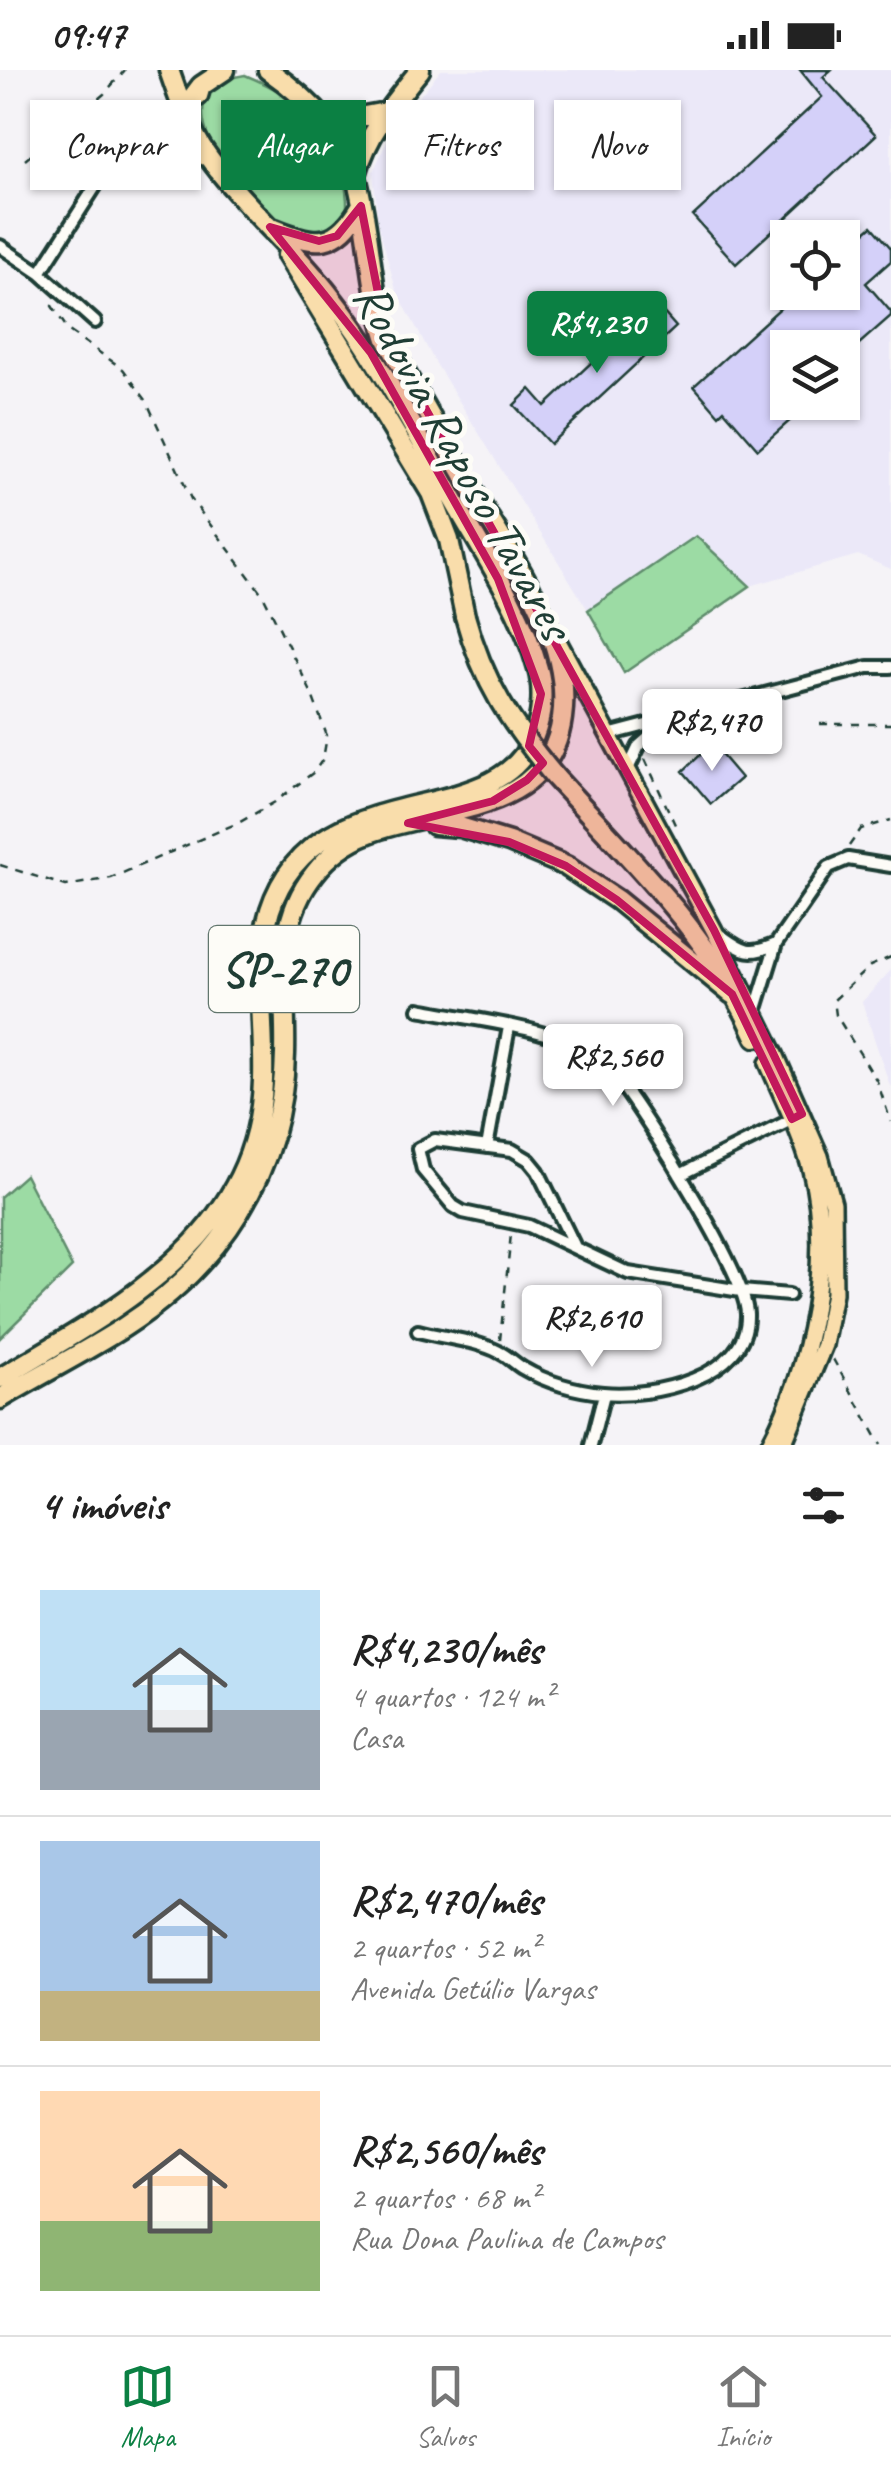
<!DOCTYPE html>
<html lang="pt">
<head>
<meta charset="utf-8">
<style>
  body { margin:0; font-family:Caveat,sans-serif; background:#f2f2f2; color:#222; height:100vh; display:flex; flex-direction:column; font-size:38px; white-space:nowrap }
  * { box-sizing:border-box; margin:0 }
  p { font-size:32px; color:#767676 }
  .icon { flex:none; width:55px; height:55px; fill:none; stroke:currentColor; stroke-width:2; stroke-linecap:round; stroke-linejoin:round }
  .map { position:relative; height:1375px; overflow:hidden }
  .drawer { display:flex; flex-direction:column; background:#fff; flex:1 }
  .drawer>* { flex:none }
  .banner { position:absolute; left:30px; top:30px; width:832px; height:90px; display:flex; gap:20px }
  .controls { position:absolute; left:770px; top:150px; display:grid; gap:20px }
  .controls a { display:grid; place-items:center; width:90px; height:90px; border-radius:0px; background:#fff; box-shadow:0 2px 8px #0004; font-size:50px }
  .price { position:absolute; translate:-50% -85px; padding:0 22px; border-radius:10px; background:#fff; color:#222; font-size:32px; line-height:65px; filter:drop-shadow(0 2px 5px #0008) }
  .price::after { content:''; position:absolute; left:50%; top:60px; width:30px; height:22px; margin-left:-15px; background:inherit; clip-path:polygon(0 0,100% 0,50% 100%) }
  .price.selected { background:#0b8043; color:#fff }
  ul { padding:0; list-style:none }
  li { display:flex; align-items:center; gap:30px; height:250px; padding:0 40px }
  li+li { border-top:2px solid #e0e0e0 }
  li span { display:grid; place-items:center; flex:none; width:280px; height:200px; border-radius:0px; color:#555 }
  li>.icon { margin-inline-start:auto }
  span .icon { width:120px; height:120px; fill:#fffc; stroke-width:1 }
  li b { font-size:42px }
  h2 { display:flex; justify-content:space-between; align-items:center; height:120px; padding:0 40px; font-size:42px }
  .tag { padding:0 35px; border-radius:0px; background:#fff; box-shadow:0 2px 8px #0004; font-size:35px; line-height:90px }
  .tag.selected { background:#0b8043; color:#fff }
  .status { display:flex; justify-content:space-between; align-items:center; height:70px; padding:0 50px; background:#fff; direction:ltr }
  .status svg { height:28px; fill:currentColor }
  .tab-bar { display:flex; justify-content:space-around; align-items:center; height:140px; border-top:2px solid #e0e0e0; background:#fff; font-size:28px; color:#767676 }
  .tab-bar a { display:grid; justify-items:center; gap:5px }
  .tab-bar .selected { color:#0b8043 }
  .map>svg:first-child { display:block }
  .built { fill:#ebe8f8; fill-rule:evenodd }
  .green { fill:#9cdba4; stroke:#5e8c6c; stroke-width:2.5 }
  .building { fill:#d4d0f9; stroke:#1f3d34; stroke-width:2.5 }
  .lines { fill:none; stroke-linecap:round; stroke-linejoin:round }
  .minor-casing { stroke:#1f3d34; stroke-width:18 }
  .primary-casing { stroke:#1f3d34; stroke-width:22 }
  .trunk-casing { stroke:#1f3d34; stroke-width:25 }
  .path { stroke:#1f3d34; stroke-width:2.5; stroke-dasharray:8 8; stroke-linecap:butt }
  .minor { stroke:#fdfcf7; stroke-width:10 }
  .primary { stroke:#f9ddab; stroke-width:15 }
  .trunk { stroke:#f9ddab; stroke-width:18 }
  .trunk-bridge-casing { stroke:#1f3d34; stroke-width:25; stroke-linecap:butt }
  .trunk-bridge { stroke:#f9ddab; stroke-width:18 }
  .marked { fill:#c2185b; fill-opacity:0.2; stroke:#c2185b; stroke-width:8; stroke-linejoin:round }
  .labels { text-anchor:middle; stroke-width:10; stroke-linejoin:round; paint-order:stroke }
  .shield { fill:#fdfcf7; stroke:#62766e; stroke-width:2.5 }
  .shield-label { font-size:48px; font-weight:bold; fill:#1f3d34 }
  .street-label { font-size:50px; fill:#1f3d34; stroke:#fdfcf7 }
</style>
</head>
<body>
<div class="status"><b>09:47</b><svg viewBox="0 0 49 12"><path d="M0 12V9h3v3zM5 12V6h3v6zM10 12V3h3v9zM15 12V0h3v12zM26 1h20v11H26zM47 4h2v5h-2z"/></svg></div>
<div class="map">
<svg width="891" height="1375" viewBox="0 0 891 1375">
  <rect width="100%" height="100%" fill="#f5f3f7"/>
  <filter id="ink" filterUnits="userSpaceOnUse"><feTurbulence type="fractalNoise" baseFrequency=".01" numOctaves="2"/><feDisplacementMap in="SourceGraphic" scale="20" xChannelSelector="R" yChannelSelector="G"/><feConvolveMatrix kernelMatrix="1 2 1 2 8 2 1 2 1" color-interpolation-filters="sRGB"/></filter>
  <g filter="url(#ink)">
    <path class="built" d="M441,0h450v499l-33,-14 -108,31 -54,-50 -108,74 -153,-248 -39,-72 -18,-67 -5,-51 19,-42zM788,168h54v54h-54zM788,278h54v54h-54z
      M891,900v119l-29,-87z"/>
    <path class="green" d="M245,5c29,12 54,25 74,51 25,30 56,132 -20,106 -48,-17 -155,-142 -54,-157z
      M696,466l54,50 -126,87 -36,-63z
      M25,1105l47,92 -72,71v-141z"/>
    <path class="building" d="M800,0h31l-8,7 53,58 -140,129 -43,-48 129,-119z
      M872,156l19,22v13l-25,22 25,29v4l-49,43v-11h-54v54h23l-53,47 -34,-39 -5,5 -25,-29 104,-94h44v-40z
      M655,233l21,24 -126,117 -36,-39 16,-16 15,17z
      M712,674l29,34 -30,26 -28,-33z"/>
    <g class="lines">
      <g class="minor-casing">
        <path id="minor" d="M0,176l40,27 55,49
          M40,203l62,-97 9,-10 22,-11
          M608,665l260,-68h23
          M627,701l12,-25 25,-22
          M719,864c24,17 29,23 57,10
          M755,942l21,-68 53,-77 19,-8 43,7
          M487,1077l22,-120
          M680,1105l115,-57
          M574,1175l-36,-74 -9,-11 -17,-10 -77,-10 -17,9 5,21 30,36 10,6 66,14 99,47 113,18 48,4
          M418,1261c26,7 58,9 81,21 9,4 16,12 25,17 22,13 53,22 79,24 48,5 146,-15 144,-79 -1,-40 -99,-194 -127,-231 -9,-11 -22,-23 -34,-31 -39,-26 -119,-33 -167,-43
          M591,1375l13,-51"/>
      </g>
      <g class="primary-casing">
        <path id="primary" d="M559,573l155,287 61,124 45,102 13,47 1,90 -10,52 -41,100
          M768,993c15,35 33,70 43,107 22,87 0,197 -42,275"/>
      </g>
      <g class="trunk-casing">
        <path id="trunk" d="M198,26l3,-10 24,-16
          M321,47l27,2 38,-7
          M143,83l37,-5 27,8
          M133,85l38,-29 30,-40
          M356,105c11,-41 37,-72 64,-105
          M275,159c42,17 61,19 86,-23
          M287,185l144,238 18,47 16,76
          M555,707c73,80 157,159 201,260
          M434,755l26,2 49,15 57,24 51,34 115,94
          M0,1308c118,-70 259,-142 263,-298 2,-57 -10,-114 7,-170 44,-138 228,-76 264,-174 8,-20 10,-46 4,-67 -16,-59 -54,-115 -84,-168 -39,-69 -74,-142 -123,-204 -38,-50 -88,-91 -124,-142 -18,-25 -28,-56 -38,-85
          M0,1329c41,-25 84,-46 124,-72 96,-62 159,-157 161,-273 2,-63 -13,-128 30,-181 14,-18 33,-32 54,-40 69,-27 180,-16 193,-115 11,-76 -46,-154 -82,-215 -31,-55 -64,-109 -93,-164 -18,-53 -16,-108 -31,-162 -12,-44 -51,-81 -88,-107"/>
      </g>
      <path class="path" d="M25,90l79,-66 21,-24
        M820,654h71
        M645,689l32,70
        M849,776l12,-17 30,-9
        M0,795l66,21 45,-8 129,-56 35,-20 39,-30 9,-13 4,-23 -16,-44 -48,-97 -72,-96 -45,-99 -23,-31 -54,-38 -17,-25 2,-6
        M891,887l-21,9 -36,34 2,15 41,66 14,41
        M500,1270l11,-106
        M833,1289l48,86"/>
      <use href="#minor" class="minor"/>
      <use href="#primary" class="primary"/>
      <use href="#trunk" class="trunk"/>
      <g class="trunk-bridge-casing">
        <path id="trunk-bridge" d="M465,546c18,67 46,108 90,161"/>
      </g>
      <use href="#trunk-bridge" class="trunk-bridge"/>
    </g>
  </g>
  <path class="marked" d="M361,136l26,133 327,591 88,184 -10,5 -60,-125 -115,-94 -51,-34 -57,-24 -101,-19 85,-22 34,-21 16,-17 -14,-17 12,-52 -43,-115 -127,-226 -101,-126 49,14 18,-5z"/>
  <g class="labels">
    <rect class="shield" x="209" y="856" width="150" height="86" rx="8"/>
    <g class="shield-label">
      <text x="284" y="916">SP-270</text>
    </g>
    <g class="street-label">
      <text transform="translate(465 390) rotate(61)" y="18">Rodovia Raposo Tavares</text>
    </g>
  </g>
</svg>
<div class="controls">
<a><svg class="icon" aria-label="locate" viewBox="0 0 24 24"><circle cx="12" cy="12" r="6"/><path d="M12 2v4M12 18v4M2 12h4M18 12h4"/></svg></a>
<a><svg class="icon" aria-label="layers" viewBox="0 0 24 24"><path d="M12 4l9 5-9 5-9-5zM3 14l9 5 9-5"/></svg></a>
</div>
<b class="price selected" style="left:597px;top:306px">R$4,230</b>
<b class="price" style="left:712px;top:704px">R$2,470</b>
<b class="price" style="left:613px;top:1039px">R$2,560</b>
<b class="price" style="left:592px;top:1300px">R$2,610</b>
<div class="banner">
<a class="tag">Comprar</a>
<a class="tag selected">Alugar</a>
<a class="tag">Filtros</a>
<a class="tag">Novo</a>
</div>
</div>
<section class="drawer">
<h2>4 imóveis<svg class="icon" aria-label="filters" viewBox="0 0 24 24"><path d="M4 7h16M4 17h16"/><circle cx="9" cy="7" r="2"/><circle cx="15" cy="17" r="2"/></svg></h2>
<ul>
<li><span style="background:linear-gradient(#bfe0f5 60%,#9aa5b1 0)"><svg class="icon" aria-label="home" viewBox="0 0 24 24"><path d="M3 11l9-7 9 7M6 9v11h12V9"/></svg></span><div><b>R$4,230/mês</b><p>4 quartos · 124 m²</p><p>Casa</p></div></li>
<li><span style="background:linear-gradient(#a9c7e8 75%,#c2b280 0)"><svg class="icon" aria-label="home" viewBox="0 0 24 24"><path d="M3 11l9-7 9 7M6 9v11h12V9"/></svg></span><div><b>R$2,470/mês</b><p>2 quartos · 52 m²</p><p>Avenida Getúlio Vargas</p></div></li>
<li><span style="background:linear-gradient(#ffd9b3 65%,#8fb573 0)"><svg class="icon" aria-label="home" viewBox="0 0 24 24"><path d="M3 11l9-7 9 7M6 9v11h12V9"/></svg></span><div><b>R$2,560/mês</b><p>2 quartos · 68 m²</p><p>Rua Dona Paulina de Campos</p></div></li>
</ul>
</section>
<nav class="tab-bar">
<a class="selected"><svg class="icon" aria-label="map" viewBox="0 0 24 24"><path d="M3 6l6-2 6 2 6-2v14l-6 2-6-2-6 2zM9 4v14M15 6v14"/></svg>Mapa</a>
<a><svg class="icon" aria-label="saved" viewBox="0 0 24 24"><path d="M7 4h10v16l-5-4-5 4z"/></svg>Salvos</a>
<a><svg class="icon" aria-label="home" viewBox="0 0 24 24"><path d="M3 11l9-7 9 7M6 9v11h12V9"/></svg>Início</a>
</nav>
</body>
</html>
